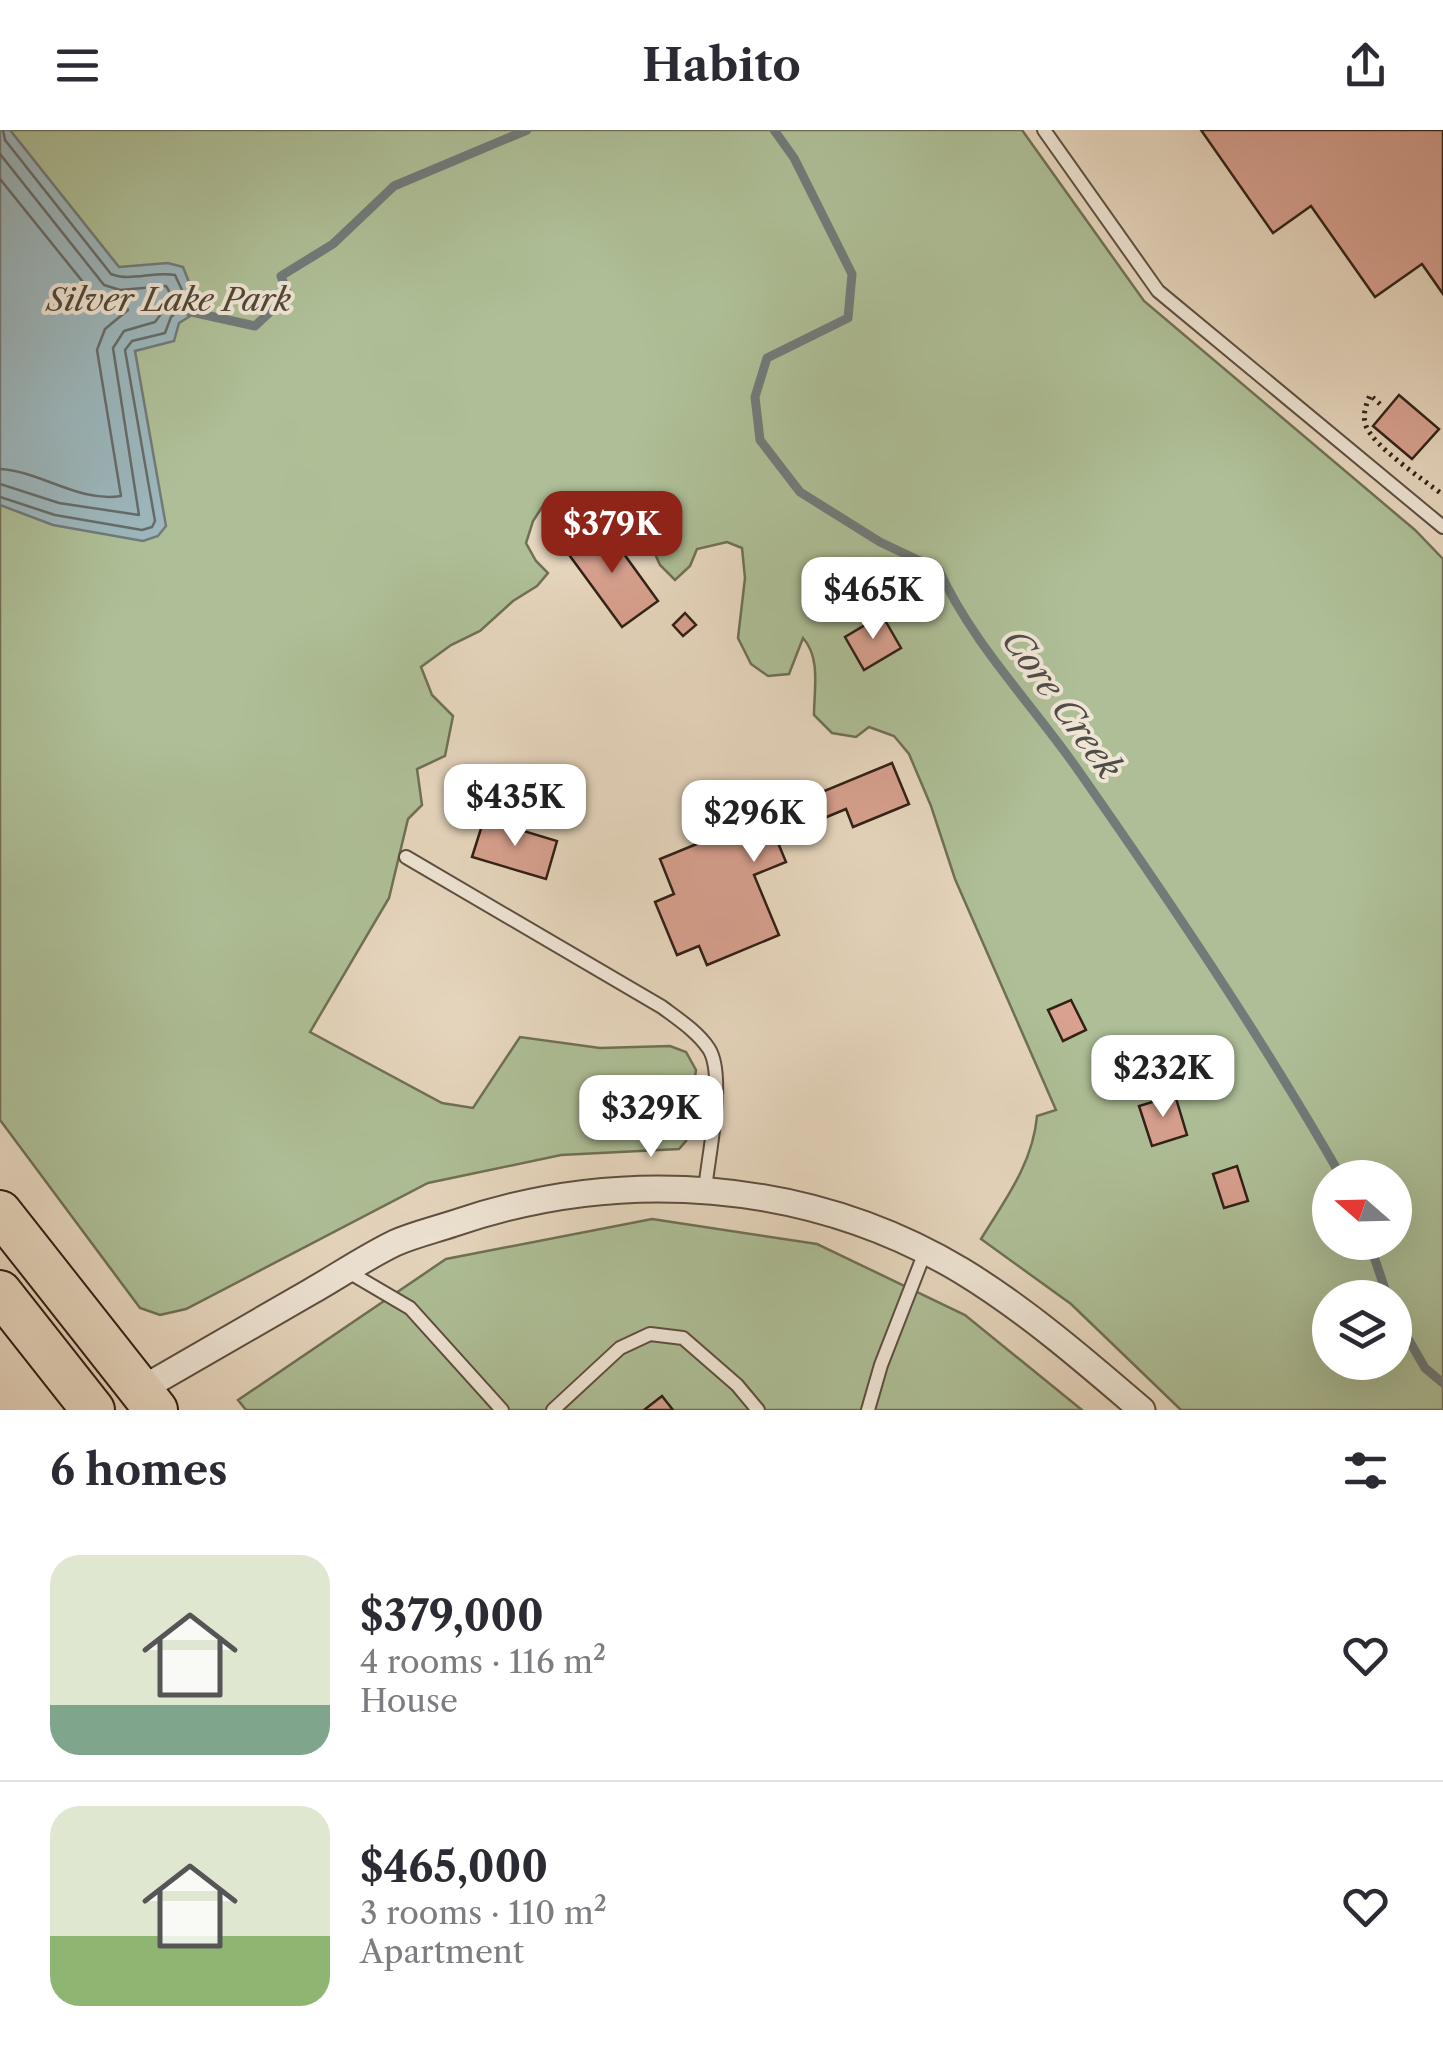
<!DOCTYPE html>
<html lang="en">
<head>
<meta charset="utf-8">
<style>
  body { margin:0; font-family:"Libre Caslon Text",serif; background:#f2f2f3; color:#2b2b33; height:100vh; display:flex; flex-direction:column; font-size:38px; white-space:nowrap }
  * { box-sizing:border-box; margin:0 }
  p { font-size:32px; color:#7c7c81 }
  .icon { flex:none; width:55px; height:55px; fill:none; stroke:currentColor; stroke-width:2; stroke-linecap:round; stroke-linejoin:round }
  .map { position:relative; height:1280px; overflow:hidden }
  .panel { display:flex; flex-direction:column; background:#fff; flex:1 }
  .panel>* { flex:none }
  .needle { width:65px; rotate:290deg }
  .buttons { position:absolute; left:1312px; top:1030px; display:grid; gap:20px }
  .buttons a { display:grid; place-items:center; width:100px; height:100px; border-radius:50%; background:#fff; box-shadow:0 10px 40px #0002; font-size:50px }
  .price { position:absolute; translate:-50% -85px; padding:0 22px; border-radius:20px; background:#fff; color:#222; font-size:32px; line-height:65px; filter:drop-shadow(0 2px 5px #0008) }
  .price::after { content:''; position:absolute; left:50%; top:60px; width:30px; height:22px; margin-left:-15px; background:inherit; clip-path:polygon(0 0,100% 0,50% 100%) }
  .price.selected { background:#8f2418; color:#fff }
  ul { padding:0; list-style:none }
  li { display:flex; align-items:center; gap:30px; height:250px; padding:0 50px }
  li+li { border-top:2px solid #e1e1e2 }
  li span { display:grid; place-items:center; flex:none; width:280px; height:200px; border-radius:30px; color:#555 }
  li>.icon { margin-inline-start:auto }
  span .icon { width:120px; height:120px; fill:#fffc; stroke-width:1 }
  li b { font-size:42px }
  h2 { display:flex; justify-content:space-between; align-items:center; height:120px; padding:0 50px; font-size:42px }
  header { display:flex; justify-content:space-between; align-items:center; height:130px; padding:0 50px; background:#fff; font-size:45px; font-weight:700 }
  .map>svg:first-child { display:block }
  .green { fill:#aebf97; stroke:#6f7056; stroke-width:2.5; fill-rule:evenodd }
  .water { fill:#9cb7bd; stroke:#717b7a; stroke-width:2.5 }
  .lines { fill:none; stroke-linecap:round; stroke-linejoin:round }
  .shore { stroke:#666c6a; stroke-width:2.5 }
  .stream { stroke:#717b7a; stroke-width:9 }
  .building { fill:#d8a190; stroke:#302016; stroke-width:2.5 }
  .service-casing { stroke:#5e4e40; stroke-width:16 }
  .minor-casing { stroke:#5e4e40; stroke-width:29 }
  .trunk-casing { stroke:#302016; stroke-width:46 }
  .path { stroke:#302016; stroke-width:5; stroke-dasharray:2.5 5; stroke-linecap:butt }
  .service { stroke:#efe5d5; stroke-width:12 }
  .minor { stroke:#efe5d5; stroke-width:25 }
  .trunk { stroke:#e7d7bf; stroke-width:42 }
  .labels { text-anchor:middle; stroke-width:8; stroke-linejoin:round; paint-order:stroke }
  .park-label { font-size:32px; font-style:italic; fill:#504836; stroke:#efe5d5 }
  .water-label { font-size:35px; font-style:italic; fill:#504d48; stroke:#efe5d5 }
</style>
</head>
<body>
<header><svg class="icon" aria-label="menu" viewBox="0 0 24 24"><path d="M4 6h16M4 12h16M4 18h16"/></svg>Habito<svg class="icon" aria-label="share" viewBox="0 0 24 24"><path d="M12 15V3M7 8l5-5 5 5M5 13v7h14v-7"/></svg></header>
<div class="map">
<svg width="1443" height="1280" viewBox="0 0 1443 1280">
  <rect width="100%" height="100%" fill="#e7d7bf"/>
  <filter id="stains"><feTurbulence type="fractalNoise" baseFrequency=".002" numOctaves="4"/><feColorMatrix values="0 0 0 0 .2 0 0 0 0 .09 0 0 0 0 .02 0 0 0 .5 -.17"/></filter>
  <radialGradient id="worn" r=".72"><stop offset=".6" stop-color="#630" stop-opacity="0"/><stop offset="1" stop-color="#630" stop-opacity=".3"/></radialGradient>
  <path class="green" d="M0,0h1022l122,171 271,229 28,29v851h-262l-110,-106 -90,-65c24,-39 52,-76 56,-123l19,-6 -101,-231 -24,-73 -22,-52 -15,-18 -25,-9 -13,10 -24,-4 -18,-18c0,-25 7,-57 -11,-77l-14,36 -21,2 -17,-12 -13,-26 7,-60 -3,-30 -15,-6 -30,7 -7,17 -15,14 -15,-15 -8,-18 -28,-7 -7,-19 -13,-6 -7,-12 -29,-6 -22,4 -13,20 -7,22 10,18 12,12 -11,13 -24,15 -33,30 -29,14 -30,22 11,28 21,21 -8,40 -28,13 5,36 -14,14 -19,79 -79,134 132,71 31,5 47,-71 80,11 70,-2 16,6 10,18 -10,71 -7,8 -118,6 -133,28 -242,126 -26,6 -20,-7 -140,-188zM1330,1048h65v64h-65zM1330,1168h65v64h-65z
    M652,1089l165,25 148,71 117,95h-836l-8,-10 208,-141z"/>
  <path class="water" d="M0,0h10l109,137 49,-4 15,4 17,43 -21,13 -5,18 -39,10 31,175 -8,10 -15,5 -90,-16 -53,-20z"/>
  <g class="lines">
    <path class="shore" d="M0,24l104,131 16,5 46,-4 7,12 -18,24 -31,9 -11,17 26,167 -80,-12 -59,-19
      M0,49l91,113 14,10 20,3 3,5 -23,19 -8,21 24,146c-42,7 -81,-25 -121,-27
      M0,367l55,18 87,15 10,-3 3,-6 -30,-171 7,-9 33,-8 6,-16 17,-14 -13,-28c-21,-4 -45,7 -64,-1l-106,-134 -2,-10"/>
    <path class="stream" d="M774,0l20,28 58,116 -4,44 -81,40 -12,39 5,43 40,52 80,50 59,28c33,73 93,134 139,200 93,133 183,266 264,408
      M187,181l68,15 33,-31 -7,-19 52,-32 61,-58 133,-56
      M1369,1112l19,56
      M1395,1186l30,52 18,15"/>
  </g>
  <path class="building" d="M1201,0h242v164l-21,-30 -47,33 -64,-91 -38,27z
    M1399,265l40,34 -27,30 -39,-33z
    M603,395l55,76 -36,26 -55,-75z
    M685,483l11,12 -13,11 -10,-11z
    M882,485l19,33 -37,22 -19,-33z
    M892,633l17,41 -56,23 -7,-18 -70,29 10,24 -32,13 25,60 -72,30 -8,-19 -22,9 -22,-53 19,-8 -14,-35 49,-20 -5,-12 72,-29 5,11z
    M484,689l73,22 -11,38 -74,-22z
    M1071,870l15,30 -23,11 -15,-31z
    M1175,965l12,40 -35,11 -13,-40z
    M1237,1036l11,35 -24,7 -11,-34z
    M662,1266l11,14h-29z"/>
  <g class="lines">
    <g class="service-casing">
      <path id="service" d="M1044,0l114,161 285,236
        M406,727l256,150c16,12 36,25 47,42 17,27 -1,108 -4,141
        M347,1141l63,37 92,102
        M553,1280l67,-62 30,-14 33,4 54,47 21,25
        M868,1280l13,-45 44,-113"/>
    </g>
    <g class="minor-casing">
      <path id="minor" d="M140,1260c56,-32 113,-65 170,-98 28,-16 56,-35 85,-49 18,-8 39,-13 57,-19 168,-58 356,-45 510,47 64,39 123,90 180,139"/>
    </g>
    <g class="trunk-casing">
      <path id="trunk" d="M0,1082l156,198
        M0,1162l93,118"/>
    </g>
    <path class="path" d="M1380,274l-10,-9c-4,10 -8,20 -4,31 9,22 57,53 77,69"/>
    <use href="#service" class="service"/>
    <use href="#minor" class="minor"/>
    <use href="#trunk" class="trunk"/>
  </g>
  <g class="labels">
    <g class="park-label">
      <text x="169" y="181">Silver Lake Park</text>
    </g>
    <g class="water-label">
      <text transform="translate(1062 574) rotate(54)" y="12">Core Creek</text>
    </g>
  </g>
  <rect width="100%" height="100%" filter="url(#stains)"/>
  <rect width="100%" height="100%" fill="url(#worn)"/>
</svg>
<div class="buttons">
<a><svg class="needle" viewBox="-14 -14 28 28"><path d="M0-13l5 13h-10z" fill="#e53935"/><path d="M0 13l5-13h-10z" fill="#7c7c81"/></svg></a>
<a><svg class="icon" aria-label="layers" viewBox="0 0 24 24"><path d="M12 4l9 5-9 5-9-5zM3 14l9 5 9-5"/></svg></a>
</div>
<b class="price selected" style="left:612px;top:446px">$379K</b>
<b class="price" style="left:873px;top:512px">$465K</b>
<b class="price" style="left:515px;top:719px">$435K</b>
<b class="price" style="left:754px;top:735px">$296K</b>
<b class="price" style="left:1163px;top:990px">$232K</b>
<b class="price" style="left:651px;top:1030px">$329K</b>
</div>
<section class="panel">
<h2>6 homes<svg class="icon" aria-label="filters" viewBox="0 0 24 24"><path d="M4 7h16M4 17h16"/><circle cx="9" cy="7" r="2"/><circle cx="15" cy="17" r="2"/></svg></h2>
<ul>
<li><span style="background:linear-gradient(#dfe7d0 75%,#7fa58c 0)"><svg class="icon" aria-label="home" viewBox="0 0 24 24"><path d="M3 11l9-7 9 7M6 9v11h12V9"/></svg></span><div><b>$379,000</b><p>4 rooms · 116 m²</p><p>House</p></div><svg class="icon" aria-label="heart" viewBox="0 0 24 24"><path d="M12 20l-8-8c-3-5 5-10 8-4 3-6 11-1 8 4z"/></svg></li>
<li><span style="background:linear-gradient(#dfe7d0 65%,#8fb573 0)"><svg class="icon" aria-label="home" viewBox="0 0 24 24"><path d="M3 11l9-7 9 7M6 9v11h12V9"/></svg></span><div><b>$465,000</b><p>3 rooms · 110 m²</p><p>Apartment</p></div><svg class="icon" aria-label="heart" viewBox="0 0 24 24"><path d="M12 20l-8-8c-3-5 5-10 8-4 3-6 11-1 8 4z"/></svg></li>
</ul>
</section>
</body>
</html>
